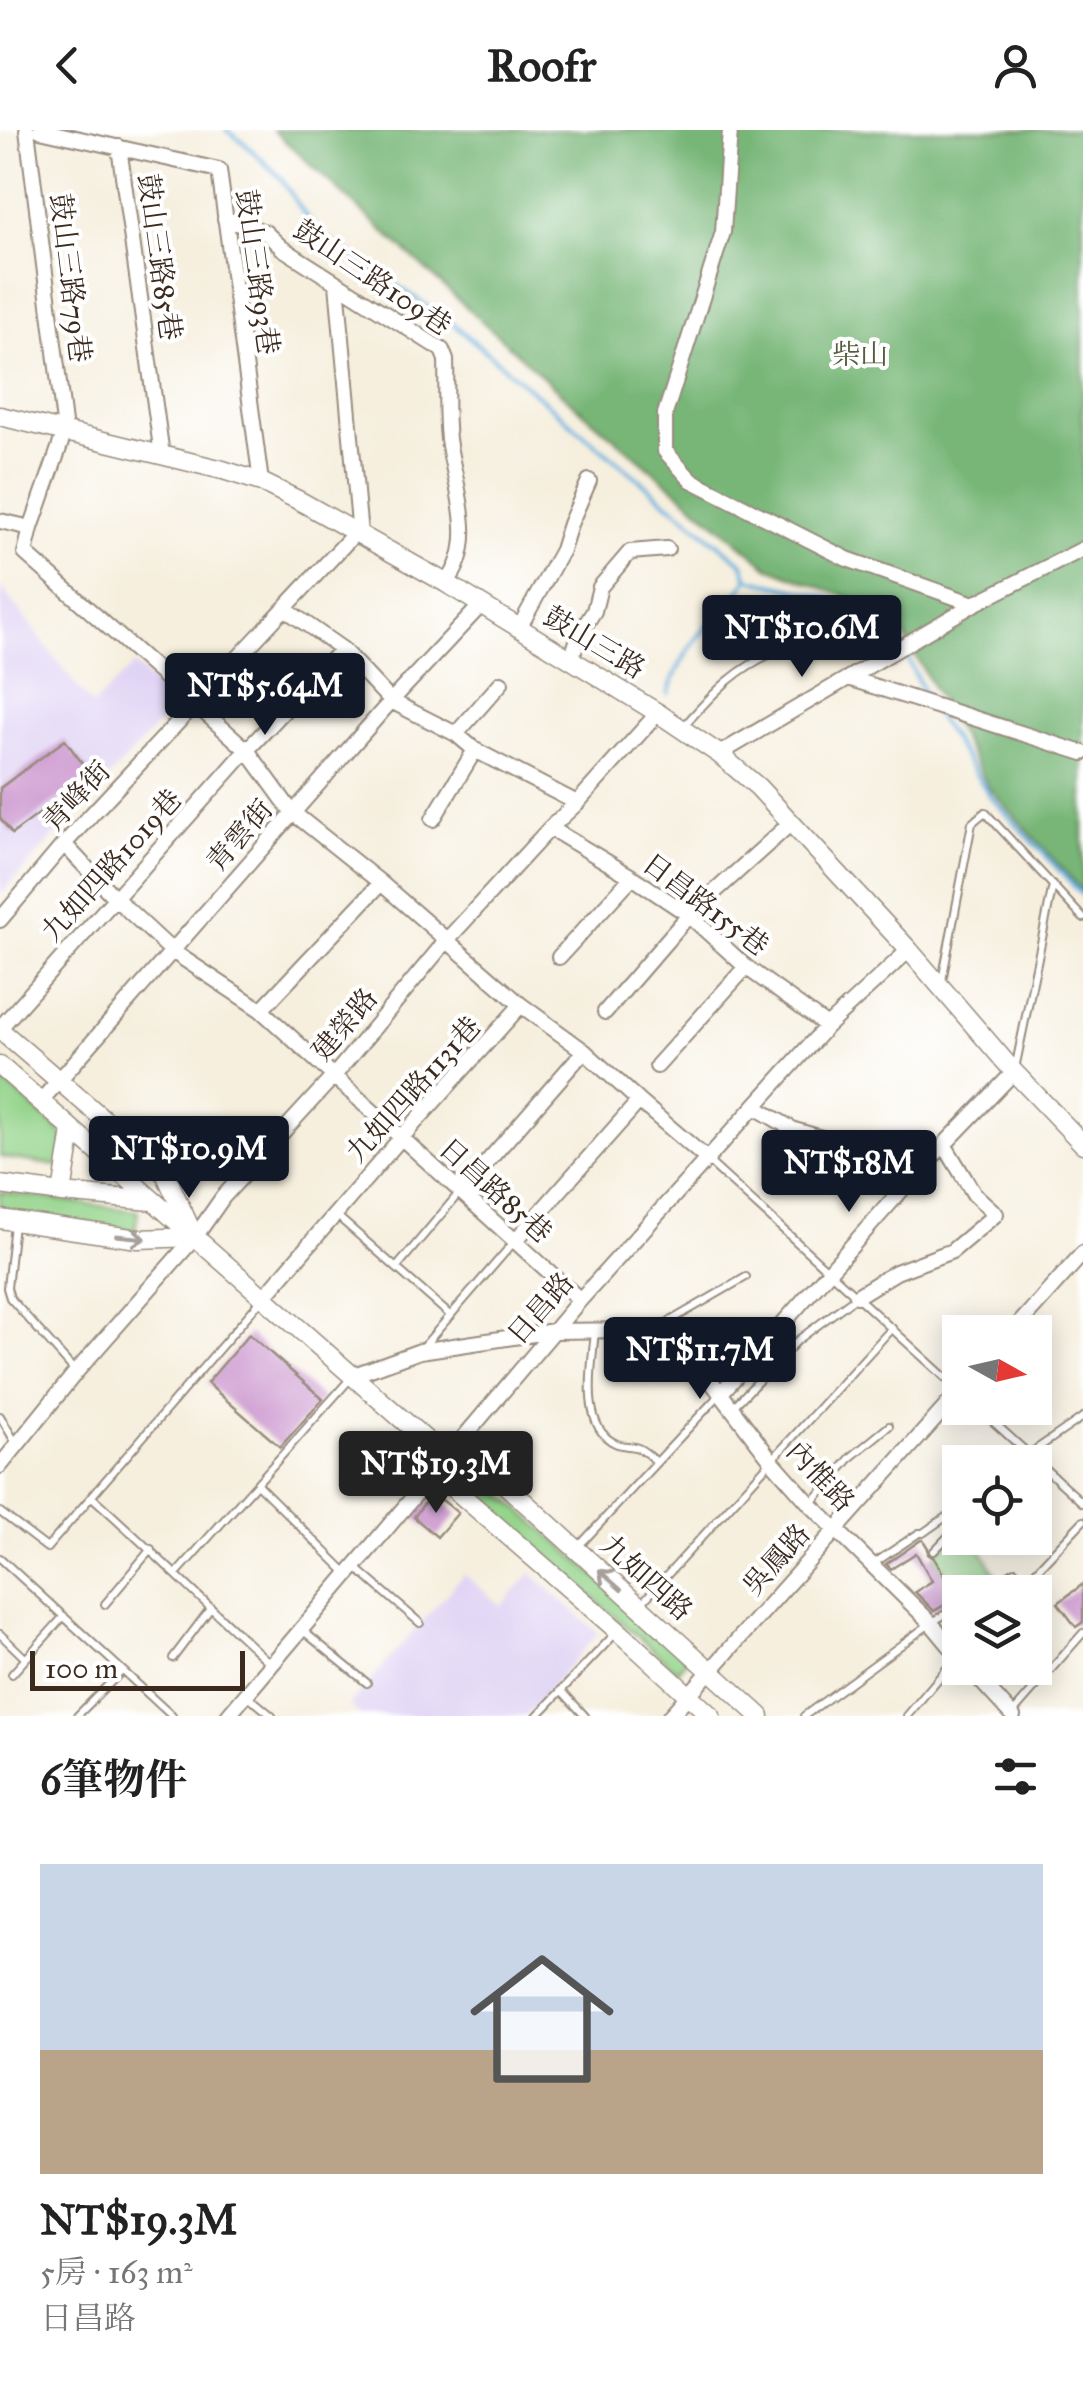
<!DOCTYPE html>
<html lang="zh-TW">
<head>
<meta charset="utf-8">
<style>
  body { margin:0; font-family:"IM FELL Great Primer","Noto Serif TC",serif; background:#f6f6f6; color:#222; height:100vh; display:flex; flex-direction:column; font-size:38px; white-space:nowrap }
  * { box-sizing:border-box; margin:0 }
  p { font-size:32px; color:#767676 }
  .icon { flex:none; width:55px; height:55px; fill:none; stroke:currentColor; stroke-width:2; stroke-linecap:round; stroke-linejoin:round }
  .map { position:relative; height:1586px; overflow:hidden }
  .sheet { display:flex; flex-direction:column; background:#fff; flex:1 }
  .sheet>* { flex:none }
  .needle { width:65px; rotate:98deg }
  .buttons { position:absolute; left:942px; top:1185px; display:grid; gap:20px }
  .buttons a { display:grid; place-items:center; width:110px; height:110px; border-radius:0px; background:#fff; box-shadow:0 5px 25px #0003; font-size:50px }
  .scale { position:absolute; left:30px; bottom:25px; width:215px; box-sizing:border-box; padding-left:10px; border:5px solid #3b2a1e; border-top:0; font-size:28px; line-height:35px; white-space:nowrap; color:#3b2a1e; -webkit-text-stroke:8px #fff; paint-order:stroke }
  .price { position:absolute; translate:-50% -85px; padding:0 22px; border-radius:10px; background:#111827; color:#fff; font-size:32px; line-height:65px; filter:drop-shadow(0 2px 5px #0008) }
  .price::after { content:''; position:absolute; left:50%; top:60px; width:30px; height:22px; margin-left:-15px; background:inherit; clip-path:polygon(0 0,100% 0,50% 100%) }
  .price.selected { background:#222; color:#fff }
  ul { padding:0; list-style:none }
  li { display:grid; align-content:center; gap:20px; height:530px; padding:0 40px }
  li+li { border-top:2px solid #e0e0e0 }
  li span { display:grid; place-items:center; height:310px; border-radius:0px; color:#555 }
  li>.icon { margin-inline-start:auto }
  span .icon { width:180px; height:180px; fill:#fffc; stroke-width:1 }
  li b { font-size:42px }
  h2 { display:flex; justify-content:space-between; align-items:center; height:120px; padding:0 40px; font-size:42px }
  header { display:flex; justify-content:space-between; align-items:center; height:130px; padding:0 40px; background:#fff; font-size:45px; font-weight:700 }
  .map>svg:first-child { display:block }
  .built { fill:#e0d4f4 }
  .green { fill:#94d48b; stroke:#687f54; stroke-width:2.5 }
  .forest { fill:#77b677; stroke:#59704a; stroke-width:2.5 }
  .lines { fill:none; stroke-linecap:round; stroke-linejoin:round }
  .stream { stroke:#68b1e0; stroke-width:4 }
  .building { fill:#c78dca }
  .service-casing { stroke:#988c7e; stroke-width:10 }
  .minor-casing { stroke:#988c7e; stroke-width:18 }
  .tertiary-casing { stroke:#988c7e; stroke-width:21 }
  .service { stroke:#fff; stroke-width:6 }
  .minor { stroke:#fff; stroke-width:14 }
  .tertiary { stroke:#fff; stroke-width:18 }
  .oneway { stroke:#a79f9a }
  .labels { text-anchor:middle; stroke-width:8; stroke-linejoin:round; paint-order:stroke }
  .street-label { font-size:28px; fill:#3b2a1e; stroke:#fff }
  .park-label { font-size:28px; fill:#565d3f; stroke:#fff }
</style>
</head>
<body>
<header><svg class="icon" aria-label="back" viewBox="0 0 24 24"><path d="M15 5l-7 7 7 7"/></svg>Roofr<svg class="icon" aria-label="person" viewBox="0 0 24 24"><circle cx="12" cy="8" r="4"/><path d="M4 21q1-7 8-7t8 7"/></svg></header>
<div class="map">
<svg width="1083" height="1586" viewBox="0 0 1083 1586">
  <rect width="100%" height="100%" fill="#fff"/>
  <filter id="ink" filterUnits="userSpaceOnUse"><feTurbulence type="fractalNoise" baseFrequency=".01" numOctaves="2"/><feDisplacementMap in="SourceGraphic" scale="20" xChannelSelector="R" yChannelSelector="G"/><feConvolveMatrix kernelMatrix="1 2 1 2 8 2 1 2 1" color-interpolation-filters="sRGB"/></filter>
  <filter id="wash" filterUnits="userSpaceOnUse"><feTurbulence type="fractalNoise" baseFrequency=".0048" numOctaves="4" result="noise"/><feDisplacementMap in="SourceGraphic" scale="40" xChannelSelector="R" yChannelSelector="G"/><feGaussianBlur stdDeviation="2.25" result="paint"/><feColorMatrix in="noise" values="0 0 0 0 0 0 0 0 0 0 0 0 0 0 0 0 0 1.4 0 .05"/><feComposite in="paint" operator="in"/></filter>
  <g filter="url(#wash)">
    <rect width="100%" height="100%" fill="#f6efde"/>
    <path class="built" d="M0,455l92,121 42,-41 30,28 -1,26 -163,176z
      M531,1443l67,60 -73,83h-164l-12,-11 115,-131 37,32z"/>
    <path class="green" d="M0,948l64,57 -5,31 -59,-9z
      M0,1062l138,19 -3,20 -135,-19z
      M477,1342l212,185 -12,14 -212,-185z
      M960,1400v8h14l24,40 -24,14h-10l-7,-11 -6,3 -16,-28z"/>
    <path class="forest" d="M273,0h810v762l-94,-104 -96,-173 -125,-48 -204,-171z"/>
    <g class="lines">
      <path class="stream" d="M226,0l18,13 36,34 25,38 19,22 127,85 130,110 162,132 5,15c29,6 128,27 145,49 3,5 5,10 7,15
        M904,521l22,46
        M668,564c7,-22 20,-47 36,-64 15,-17 31,-30 43,-50
        M933,580l58,87 92,99"/>
    </g>
    <g id="blocks">
      <path class="building" d="M65,610l26,35 -79,59 -12,-16v-30z
        M249,1204l74,65 -43,48 -73,-64z
        M442,1370l16,13 -21,24 -23,-20 11,-15z
        M921,1410h2l5,8v6l6,4 23,40 -23,13 -19,-19 17,-11 -16,-28 -25,16 -5,-5z
        M1083,1454v38l-7,5 -18,-24z"/>
    </g>
  </g>
  <g filter="url(#ink)">
    <use href="#blocks" fill-opacity="0" stroke="#988c7e" stroke-width="2.5"/>
    <g class="lines">
      <g class="service-casing">
        <path id="service" d="M684,596c30,-34 54,-60 98,-77l12,5 18,-6
          M942,851l30,-158 13,-11 98,106
          M1015,939l38,-184
          M708,1031l252,230
          M336,1085l115,101
          M14,1094l-7,64 3,10 65,73
          M396,1138l64,-76
          M595,1202c-3,32 -15,95 20,111 7,4 16,2 23,5 7,3 14,10 19,14
          M651,1202l95,-55
          M424,1216l90,-104
          M734,1276l64,-66 59,-44
          M978,1278l105,95
          M0,1286l17,29
          M1020,1332l9,-8 54,-37
          M257,1354l90,89
          M92,1367c61,54 118,112 178,166
          M811,1374l40,-47 38,-31
          M0,1382l47,36 216,-250
          M579,1416l141,-152
          M934,1421l26,-27
          M0,1428l172,158
          M873,1434l46,-31h4l37,-26
          M355,1437l65,56
          M176,1444l174,-195
          M980,1462l35,-21
          M1016,1462l67,-71
          M105,1474l46,-55
          M640,1475l252,-277
          M302,1500l65,53
          M0,1504l25,24
          M173,1528l37,-49
          M12,1544l52,-58
          M561,1560l24,26
          M247,1565l25,21
          M1011,1585l72,-82
          M77,1586l45,-45
          M537,1586l78,-82
          M804,1586l127,-93 29,-18
          M907,1586l52,-62"/>
      </g>
      <g class="minor-casing">
        <path id="minor" d="M27,0l38,301 -34,97 -6,25 222,197 45,62 89,71 140,122 63,46 55,50
          M40,0l179,40 42,312
          M730,0l-7,102 -58,182v37l26,29 156,79 127,45 109,-55
          M119,17l43,308
          M225,89l40,13 17,16 160,102 4,10c1,26 -1,53 2,79 6,45 32,105 -2,144
          M337,154l23,251
          M0,391l31,7
          M285,479l57,40 49,52 65,33 19,16 102,53
          M519,498l43,-78 8,-26 19,-43
          M571,530l8,-25 15,-24 6,-24 30,-35 37,-3
          M848,548l235,75
          M456,604l45,-51
          M719,624l255,-150
          M433,689l42,-69
          M550,698l82,49 57,38 57,52 81,59
          M64,714l51,54 57,53 89,59
          M381,753l-120,127 319,290
          M0,790l64,-76 291,-311
          M559,827l73,-80
          M605,882l84,-97 103,-93
          M0,898l247,-278 95,-101
          M657,936l89,-99
          M40,972l351,-401 90,-96
          M755,977l39,23 59,17 57,13 13,7
          M461,1062l123,-141
          M515,1111l124,-140 69,59
          M857,1166l39,-24 56,-21 44,-37 -22,-20 -29,-48
          M264,1167l137,-159 120,-133
          M1012,1202l71,-79
          M354,1245l66,-24 134,-20 78,-1 35,7 25,19 80,105 39,44 120,118 29,35
          M721,1263l193,-217 100,-104
          M0,1336l76,-94 119,-135 28,-40 110,-120 113,-136 104,-113 27,-25 81,-90
          M969,1538l44,48
          M228,1586l352,-416 247,-274 82,-76
          M670,1586l290,-325"/>
      </g>
      <g class="tertiary-casing">
        <path id="tertiary" d="M0,286l223,54 38,12 39,19 146,82 212,130 61,41 39,33 151,163 105,122 69,72
          M0,900l164,141 28,61
          M0,936l445,391 8,31 165,143 93,85
          M0,1055l62,8 90,8
          M62,1063l10,-62
          M0,1089l138,20 57,-2
          M445,1327l32,2 283,257"/>
      </g>
      <use href="#service" class="service"/>
      <use href="#minor" class="minor"/>
      <use href="#tertiary" class="tertiary"/>
    </g>
    <defs><path id="oneway-shaft" d="M-6 0H5M1.5-3L5.5 0L1.5 3" fill="none" stroke-width="1.6" stroke-linecap="round" stroke-linejoin="round" transform="scale(2.5)"/></defs>
    <g class="oneway">
      <use href="#oneway-shaft" transform="translate(131 1107) rotate(6)"/>
      <use href="#oneway-shaft" transform="translate(610 1450) rotate(-138)"/>
    </g>
  </g>
  <g class="labels">
    <g class="street-label">
      <text transform="translate(160 127) rotate(82)" y="10">鼓山三路85巷</text>
      <text transform="translate(258 142) rotate(82)" y="10">鼓山三路93巷</text>
      <text transform="translate(373 147) rotate(34)" y="10">鼓山三路109巷</text>
      <text transform="translate(71 148) rotate(83)" y="10">鼓山三路79巷</text>
      <text transform="translate(595 512) rotate(31)" y="10">鼓山三路</text>
      <text transform="translate(76 666) rotate(-47)" y="10">青峰街</text>
      <text transform="translate(239 705) rotate(-49)" y="10">青雲街</text>
      <text transform="translate(111 735) rotate(-48)" y="10">九如四路1019巷</text>
      <text transform="translate(706 774) rotate(37)" y="10">日昌路155巷</text>
      <text transform="translate(344 894) rotate(-50)" y="10">建榮路</text>
      <text transform="translate(413 959) rotate(-48)" y="10">九如四路1131巷</text>
      <text transform="translate(496 1060) rotate(42)" y="10">日昌路85巷</text>
      <text transform="translate(540 1178) rotate(-49)" y="10">日昌路</text>
      <text transform="translate(821 1346) rotate(47)" y="10">內惟路</text>
      <text transform="translate(776 1429) rotate(-48)" y="10">吳鳳路</text>
      <text transform="translate(647 1447) rotate(42)" y="10">九如四路</text>
    </g>
    <g class="park-label">
      <text x="860" y="234">柴山</text>
    </g>
  </g>
</svg>
<div class="buttons">
<a><svg class="needle" viewBox="-14 -14 28 28"><path d="M0-13l5 13h-10z" fill="#e53935"/><path d="M0 13l5-13h-10z" fill="#767676"/></svg></a>
<a><svg class="icon" aria-label="locate" viewBox="0 0 24 24"><circle cx="12" cy="12" r="6"/><path d="M12 2v4M12 18v4M2 12h4M18 12h4"/></svg></a>
<a><svg class="icon" aria-label="layers" viewBox="0 0 24 24"><path d="M12 4l9 5-9 5-9-5zM3 14l9 5 9-5"/></svg></a>
</div>
<div class="scale">100 m</div>
<b class="price" style="left:802px;top:550px">NT$10.6M</b>
<b class="price" style="left:265px;top:608px">NT$5.64M</b>
<b class="price" style="left:189px;top:1071px">NT$10.9M</b>
<b class="price" style="left:849px;top:1085px">NT$18M</b>
<b class="price" style="left:700px;top:1272px">NT$11.7M</b>
<b class="price selected" style="left:436px;top:1386px">NT$19.3M</b>
</div>
<section class="sheet">
<h2>6筆物件<svg class="icon" aria-label="filters" viewBox="0 0 24 24"><path d="M4 7h16M4 17h16"/><circle cx="9" cy="7" r="2"/><circle cx="15" cy="17" r="2"/></svg></h2>
<ul>
<li><span style="background:linear-gradient(#c9d6e8 60%,#b9a48a 0)"><svg class="icon" aria-label="home" viewBox="0 0 24 24"><path d="M3 11l9-7 9 7M6 9v11h12V9"/></svg></span><div><b>NT$19.3M</b><p>5房 · 163 m²</p><p>日昌路</p></div></li>
</ul>
</section>
</body>
</html>
